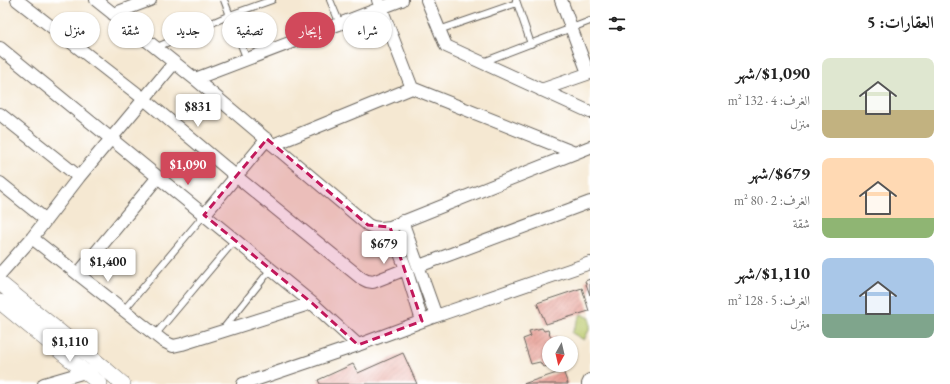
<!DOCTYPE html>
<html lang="ar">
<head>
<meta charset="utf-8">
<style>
  body { margin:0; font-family:"EB Garamond",Amiri,serif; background:#f6f6f6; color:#222; direction:rtl; height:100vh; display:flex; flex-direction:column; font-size:15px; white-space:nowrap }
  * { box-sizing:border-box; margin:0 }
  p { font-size:13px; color:#767676 }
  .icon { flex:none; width:22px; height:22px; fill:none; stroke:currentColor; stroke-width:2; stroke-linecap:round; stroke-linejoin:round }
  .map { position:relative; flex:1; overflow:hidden; direction:ltr }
  .sheet { display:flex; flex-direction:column; background:#fff; width:360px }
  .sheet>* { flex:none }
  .guide { position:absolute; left:12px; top:12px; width:380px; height:36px; direction:rtl; display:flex; gap:8px }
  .needle { width:26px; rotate:188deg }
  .controls { position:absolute; left:542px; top:336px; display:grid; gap:8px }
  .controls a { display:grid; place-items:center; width:36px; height:36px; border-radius:50%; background:#fff; box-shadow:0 1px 3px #0004; font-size:20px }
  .price { position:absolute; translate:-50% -34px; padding:0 9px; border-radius:4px; background:#fff; color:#222; font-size:13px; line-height:26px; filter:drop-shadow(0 1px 2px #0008) }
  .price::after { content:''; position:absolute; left:50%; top:24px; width:12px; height:9px; margin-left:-6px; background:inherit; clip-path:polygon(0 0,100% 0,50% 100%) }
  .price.current { background:#d1495b; color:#fff }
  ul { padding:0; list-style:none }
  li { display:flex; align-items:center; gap:12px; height:100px; padding:0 16px }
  li span { display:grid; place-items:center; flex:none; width:112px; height:80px; border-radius:8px; color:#555 }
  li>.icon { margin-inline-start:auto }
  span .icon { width:48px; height:48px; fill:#fffc; stroke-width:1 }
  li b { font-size:17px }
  h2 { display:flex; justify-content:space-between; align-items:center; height:48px; padding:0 16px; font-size:17px }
  .pill { padding:0 14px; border-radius:18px; background:#fff; box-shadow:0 1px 3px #0004; font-size:14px; line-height:36px }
  .pill.current { background:#d1495b; color:#fff }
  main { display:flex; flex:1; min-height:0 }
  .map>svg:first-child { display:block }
  .grass { fill:#bac96c; stroke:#6b7244 }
  .building { fill:url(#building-hatch) }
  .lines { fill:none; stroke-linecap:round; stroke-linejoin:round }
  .service-casing { stroke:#68635c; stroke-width:8 }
  .minor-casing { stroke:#68635c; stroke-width:14 }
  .tertiary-casing { stroke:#68635c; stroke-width:16 }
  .service { stroke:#fff; stroke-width:6 }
  .minor { stroke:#fff; stroke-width:12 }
  .tertiary { stroke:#fff; stroke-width:15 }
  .marked { fill:#c2185b; fill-opacity:0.2; stroke:#c2185b; stroke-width:3; stroke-dasharray:8 5; stroke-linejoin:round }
</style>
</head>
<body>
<main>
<section class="sheet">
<h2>العقارات: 5<svg class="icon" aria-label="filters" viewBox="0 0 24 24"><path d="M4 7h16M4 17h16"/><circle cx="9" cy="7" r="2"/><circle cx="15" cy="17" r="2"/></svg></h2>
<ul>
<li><span style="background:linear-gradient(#dfe7d0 65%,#c2b280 0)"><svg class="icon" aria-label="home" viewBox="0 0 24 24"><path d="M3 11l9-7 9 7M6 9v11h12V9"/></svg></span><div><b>$1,090/شهر</b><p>الغرف: 4 · 132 m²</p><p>منزل</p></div></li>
<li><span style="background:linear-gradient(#ffd9b3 75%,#8fb573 0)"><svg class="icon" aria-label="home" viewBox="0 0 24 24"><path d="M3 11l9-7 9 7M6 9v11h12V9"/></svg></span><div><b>$679/شهر</b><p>الغرف: 2 · 80 m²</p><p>شقة</p></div></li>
<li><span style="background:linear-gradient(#a9c7e8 70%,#7fa58c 0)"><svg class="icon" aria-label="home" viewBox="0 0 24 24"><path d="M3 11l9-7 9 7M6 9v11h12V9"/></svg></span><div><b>$1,110/شهر</b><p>الغرف: 5 · 128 m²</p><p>منزل</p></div></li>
</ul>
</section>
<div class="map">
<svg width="590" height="384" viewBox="0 0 590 384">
  <defs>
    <pattern id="building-hatch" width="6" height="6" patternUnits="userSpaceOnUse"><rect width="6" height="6" fill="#e79c92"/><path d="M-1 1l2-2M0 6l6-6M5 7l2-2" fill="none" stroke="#ba7e76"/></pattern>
  </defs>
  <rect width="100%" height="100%" fill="#fff"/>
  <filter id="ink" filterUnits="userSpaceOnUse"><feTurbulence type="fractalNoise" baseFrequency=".025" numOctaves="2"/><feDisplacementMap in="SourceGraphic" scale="8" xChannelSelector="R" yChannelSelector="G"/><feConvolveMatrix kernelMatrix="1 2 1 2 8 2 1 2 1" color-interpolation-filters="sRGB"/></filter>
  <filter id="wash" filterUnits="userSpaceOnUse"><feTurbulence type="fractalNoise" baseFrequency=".012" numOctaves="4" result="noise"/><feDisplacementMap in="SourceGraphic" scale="16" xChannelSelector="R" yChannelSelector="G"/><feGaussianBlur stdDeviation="0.9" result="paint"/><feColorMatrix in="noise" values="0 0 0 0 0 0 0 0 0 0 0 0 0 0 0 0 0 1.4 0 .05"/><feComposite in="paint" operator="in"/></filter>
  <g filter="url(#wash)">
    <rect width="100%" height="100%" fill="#f5e8d2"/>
    <path class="grass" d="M581,314l9,4v10l-6,12 -12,-7z"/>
    <g id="blocks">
      <path class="building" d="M590,279v16l-5,-14z
        M582,288l7,23 -43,13 -9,-21z
        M542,328l2,3 4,-1 3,7 6,-1 2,7h-10v23l-6,1 -3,-5 -9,2 -8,-25 8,-3 -2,-5z
        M403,353l14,31h-97l-2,-4 35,-16 5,9z
        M563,371l5,13h-45z"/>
    </g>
  </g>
  <g filter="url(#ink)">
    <use href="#blocks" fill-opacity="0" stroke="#68635c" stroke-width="1"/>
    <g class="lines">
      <g class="service-casing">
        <path id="service" d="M224,0l23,60
          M330,0l10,24
          M516,0l15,44
          M439,30l78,-27
          M155,48l75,-33 42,-15
          M483,62l107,-41
          M124,310l80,-95
          M223,329l48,-60
          M155,335l80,-95"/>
      </g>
      <g class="minor-casing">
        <path id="minor" d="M17,0l127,99 93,78 124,101 6,3 6,1 33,-13
          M96,0l99,79 173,146c8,4 13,3 22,2l200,-80
          M378,0l34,88
          M427,0l19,46 144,66
          M561,0l27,73
          M113,14l37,-14
          M0,48l312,255 46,42
          M195,79l207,-79
          M541,90l49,-17
          M0,114l79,63
          M273,145l139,-57 163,65
          M0,183l46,37
          M204,215l63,-76
          M402,221l34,95
          M390,227l16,42 16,52
          M32,238l131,103 10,5 9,-2 130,-41
          M419,266l171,-64
          M0,274l32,-36 47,-61 95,-114
          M78,274l80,-97
          M44,384l48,-14
          M243,384l115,-39 78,-29 154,-53
          M588,384l2,-4"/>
      </g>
      <g class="tertiary-casing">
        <path id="tertiary" d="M0,283l103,84 20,17
          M0,302l100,82"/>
      </g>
      <use href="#service" class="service"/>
      <use href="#minor" class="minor"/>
      <use href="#tertiary" class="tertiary"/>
    </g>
  </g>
  <path class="marked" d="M267,139l101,86 22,2 32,94 -64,24 -46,-42 -108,-88z"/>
</svg>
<div class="controls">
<a><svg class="needle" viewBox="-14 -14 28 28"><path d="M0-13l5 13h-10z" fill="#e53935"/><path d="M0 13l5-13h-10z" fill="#767676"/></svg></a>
</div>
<b class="price" style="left:198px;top:128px">$831</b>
<b class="price current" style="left:188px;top:186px">$1,090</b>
<b class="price" style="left:384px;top:265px">$679</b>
<b class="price" style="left:108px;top:283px">$1,400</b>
<b class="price" style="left:70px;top:363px">$1,110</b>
<div class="guide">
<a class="pill">شراء</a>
<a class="pill current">إيجار</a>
<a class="pill">تصفية</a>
<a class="pill">جديد</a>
<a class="pill">شقة</a>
<a class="pill">منزل</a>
</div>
</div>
</main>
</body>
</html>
